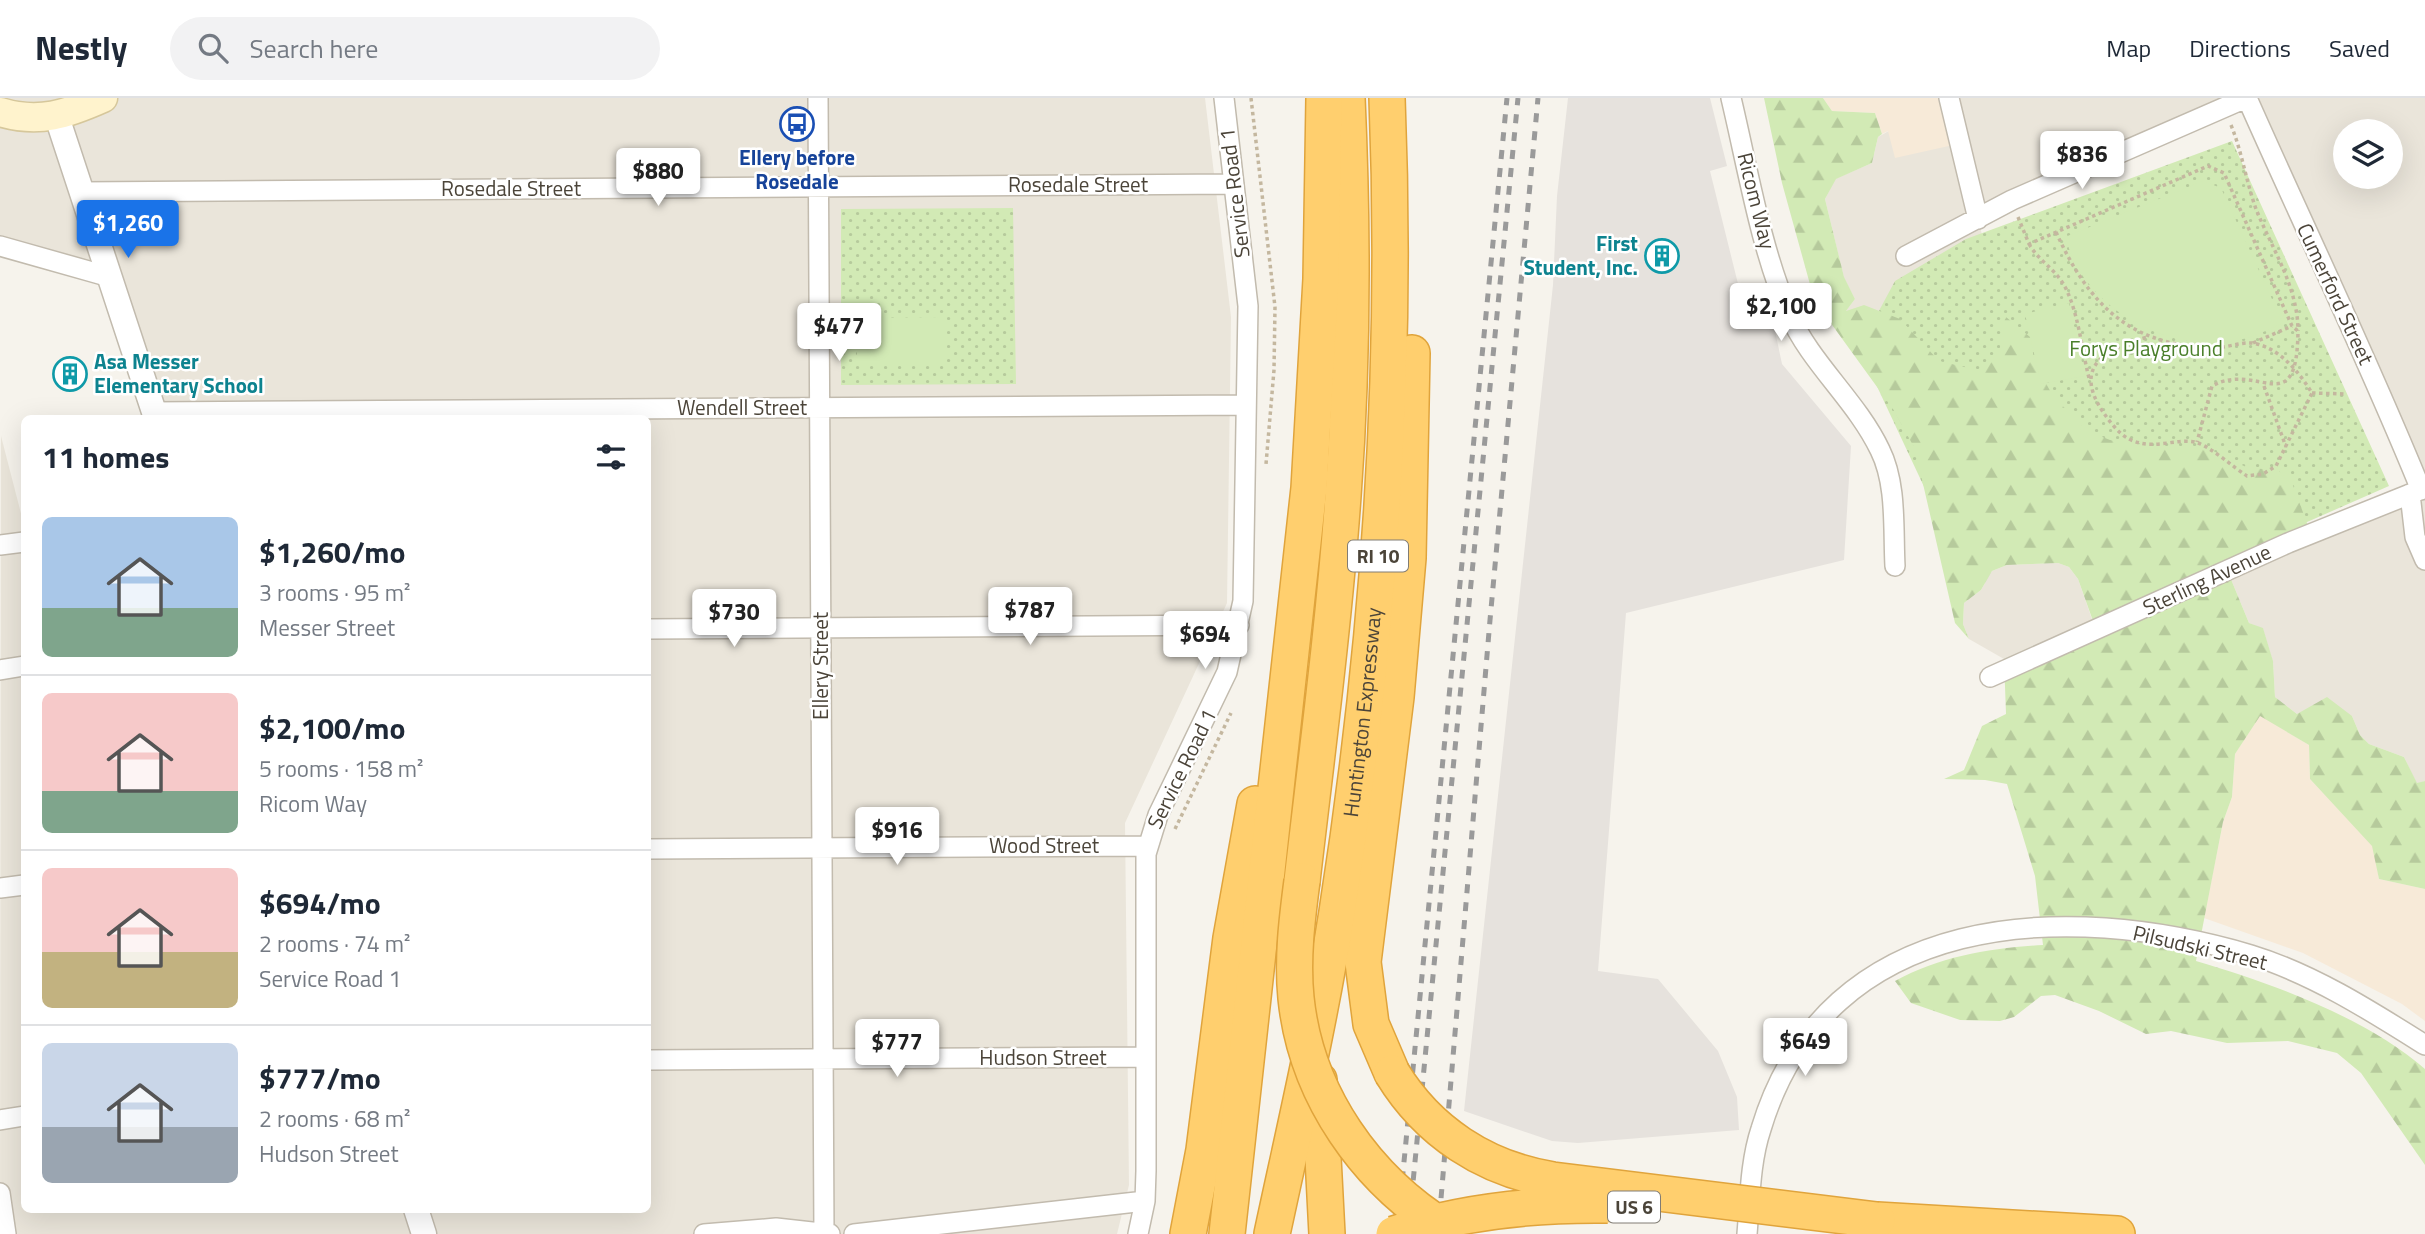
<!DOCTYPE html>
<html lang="en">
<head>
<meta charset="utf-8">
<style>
  body { margin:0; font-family:"Titillium Web",sans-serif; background:#f2f2f3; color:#1f2937; height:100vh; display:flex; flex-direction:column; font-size:26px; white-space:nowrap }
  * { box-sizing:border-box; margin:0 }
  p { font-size:23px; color:#747a83 }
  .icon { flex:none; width:38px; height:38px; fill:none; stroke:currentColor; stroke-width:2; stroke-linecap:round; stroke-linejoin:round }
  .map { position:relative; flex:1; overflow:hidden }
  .drawer { position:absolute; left:21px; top:317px; width:630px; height:798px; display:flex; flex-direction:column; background:#fff; border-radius:10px; box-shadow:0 7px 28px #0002 }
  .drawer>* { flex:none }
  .fabs { position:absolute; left:2333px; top:21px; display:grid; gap:14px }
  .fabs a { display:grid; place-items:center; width:70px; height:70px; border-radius:50%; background:#fff; box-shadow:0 7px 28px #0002; font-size:35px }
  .price { position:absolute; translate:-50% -60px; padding:0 16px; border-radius:7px; background:#fff; color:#222; font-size:23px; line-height:46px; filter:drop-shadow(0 2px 4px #0008) }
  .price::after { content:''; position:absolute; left:50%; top:42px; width:21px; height:16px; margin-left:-10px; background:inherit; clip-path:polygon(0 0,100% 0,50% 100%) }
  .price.current { background:#1a73e8; color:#fff }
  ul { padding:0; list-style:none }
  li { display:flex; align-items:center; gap:21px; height:175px; padding:0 21px }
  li+li { border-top:2px solid #e0e1e3 }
  li span { display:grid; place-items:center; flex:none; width:196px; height:140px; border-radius:10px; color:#555 }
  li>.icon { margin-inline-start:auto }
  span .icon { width:84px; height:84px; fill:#fffc; stroke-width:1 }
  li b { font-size:30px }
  h2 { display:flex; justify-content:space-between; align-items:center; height:84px; padding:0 21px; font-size:30px }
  header { display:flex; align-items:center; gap:42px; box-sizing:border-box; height:98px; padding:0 35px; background:#fff; border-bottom:2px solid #e0e1e3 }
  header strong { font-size:33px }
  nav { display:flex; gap:38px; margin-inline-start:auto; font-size:24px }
  .search { width:490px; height:63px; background:#f2f2f3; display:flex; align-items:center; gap:18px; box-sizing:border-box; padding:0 24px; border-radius:38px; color:#747a83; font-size:26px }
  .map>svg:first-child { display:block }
  .residential { fill:#eae5da; fill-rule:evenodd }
  .commercial { fill:#f7ead8 }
  .industrial { fill:#e6e2dd }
  .grass { fill:url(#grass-dots) }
  .forest { fill:url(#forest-firs) }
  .garden { fill:#d2eab5 }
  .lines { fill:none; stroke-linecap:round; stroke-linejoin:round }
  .minor-casing { stroke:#c2bbae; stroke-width:22 }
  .tertiary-casing { stroke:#c2bbae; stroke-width:27 }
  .secondary-casing { stroke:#d6c79b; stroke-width:31 }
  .motorway-casing { stroke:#e0a43c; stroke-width:38 }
  .path { stroke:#c4b79f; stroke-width:3.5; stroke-dasharray:3.5 3.5; stroke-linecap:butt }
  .minor { stroke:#fff; stroke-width:19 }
  .tertiary { stroke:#fff; stroke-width:24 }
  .secondary { stroke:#fff3cd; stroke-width:28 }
  .motorway { stroke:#ffcf6e; stroke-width:35 }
  .rail { stroke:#9a9a9a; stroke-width:5; stroke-dasharray:9 9; stroke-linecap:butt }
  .motorway-bridge-casing { stroke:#e0a43c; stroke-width:38; stroke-linecap:butt }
  .motorway-bridge { stroke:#ffcf6e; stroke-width:35 }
  .labels { text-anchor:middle; stroke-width:5; stroke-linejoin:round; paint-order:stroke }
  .shield { fill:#fff; stroke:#817c74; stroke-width:2 }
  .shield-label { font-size:19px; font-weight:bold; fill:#4b4439 }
  .transit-label { font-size:21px; font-weight:bold; fill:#164399; stroke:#fff }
  .street-label { font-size:21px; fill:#4b4439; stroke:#fff }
  .culture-label { font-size:21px; font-weight:bold; fill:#0d838f; stroke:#fff; text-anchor:end }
  .park-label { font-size:21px; fill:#4a7f2a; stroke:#fff }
</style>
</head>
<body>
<header>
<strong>Nestly</strong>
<div class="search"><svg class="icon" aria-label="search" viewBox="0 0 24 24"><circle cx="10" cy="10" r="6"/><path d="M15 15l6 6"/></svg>Search here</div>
<nav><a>Map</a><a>Directions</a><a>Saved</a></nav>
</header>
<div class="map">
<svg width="2425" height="1136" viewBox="0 0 2425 1136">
  <defs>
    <pattern id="grass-dots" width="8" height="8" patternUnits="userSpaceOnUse" patternTransform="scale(1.75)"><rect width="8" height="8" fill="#d2eab5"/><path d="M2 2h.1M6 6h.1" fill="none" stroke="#b6ca9c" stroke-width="1.8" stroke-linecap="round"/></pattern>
    <pattern id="forest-firs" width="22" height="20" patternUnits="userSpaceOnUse" patternTransform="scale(1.75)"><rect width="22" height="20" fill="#d2eab5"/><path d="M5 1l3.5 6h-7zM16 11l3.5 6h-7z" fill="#b6ca9c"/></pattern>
  </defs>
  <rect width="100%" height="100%" fill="#f6f3ec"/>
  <path class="residential" d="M0,0h1205l26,219 -4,286 -102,220 4,362 -12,49h-1117l1,-798 23,89v684h624v-791h-489l-47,-133 -112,-43z
    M1948,0h289l-261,113 27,106 -158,-5 10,-13 -11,-21 -19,-79 10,-20 37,-16 6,-26z
    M2248,0h177v683l-8,3 -13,-27 -35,-13 -9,-9 -8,-19 -55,-2 -22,-17 -2,-35 -10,-33 -14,-6 -21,-51 185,-77zM2345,33h45v46h-45z
    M2058,465l11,4 9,12 15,43 -89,37 -35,-20 -6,-15 1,-21 17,-13 11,-19 15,-6z"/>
  <path class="commercial" d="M1823,0h125l10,46 -63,14 -7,-27 -6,3 -7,-21 -43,-2z
    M2260,617l49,30 1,34 63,67 6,33 46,10v132l-23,-17 -99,-51 -99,-35 19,-96 9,-25 3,-43z"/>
  <path class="industrial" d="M1568,0h142l17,68 -17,5 34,137 25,-6 13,62 69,82 -7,114 -218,53 -28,358 60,8 60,72 19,46 2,33 -161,13 -26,-2 -88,-30 89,-826 4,-89z"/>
  <path class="grass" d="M2232,43l157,345 -282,124 -59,-128 -114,26 -75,-160 36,-67 71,-42z
    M1013,110l3,176 -175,1v-176z"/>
  <path class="forest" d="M1764,0h59l9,13 43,2 7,21 -4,3 -6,26 -36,16 -11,20 19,78 11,22 -9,12 18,-6 36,14 39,42 38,9 22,-12 4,-41h3l24,20 5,27 18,32 34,35 23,9 43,6h50l43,21 33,4 12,9 20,54 -83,38 21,51 14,5 10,33 2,36 22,17 30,-17 25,19 8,19 9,9 35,13 13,26 8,-2v108l-46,-10 -7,-33 -62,-67 -1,-34 -49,-29 -25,38 -3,43 -9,25 -27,139c75,22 169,56 229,108v96l-64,-92 -24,-20 -49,-12 -61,2 -56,-12 -25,3 -47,-23 -44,-16 -14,1 -27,21 -14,4 -40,-1 -49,-17 -16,-22c46,-25 96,-33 148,-36l-8,-69 -28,-92 -22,-4 -41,-1 20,-9 18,-44 24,-12 -2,-55 89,-38 -15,-42 -9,-12 -11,-4 -51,2 -15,6 -11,19 -17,13 -1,21 6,15 -14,-16 -40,-174 -22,-40 -71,-98 -11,-23 -29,-105z"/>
  <path class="garden" d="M2203,83l18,7 62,135c-19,9 -39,18 -61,20 -55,3 -112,-25 -142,-71 -7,-10 -11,-24 -15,-35z
    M2069,205l16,73 -44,8 -16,-70z
    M947,219v49h-90v-48z"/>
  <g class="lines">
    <g class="minor-casing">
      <path id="minor" d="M818,0l6,1136
        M1731,0c17,71 29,148 58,216 22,50 67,86 91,136 17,34 13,79 15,116
        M1949,0l29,121
        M2247,0c58,131 120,259 174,392
        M82,94l1152,-8
        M0,148l110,31
        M1906,158l106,-56 234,-102
        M154,314l1092,-7
        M2410,396l5,43 10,23
        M0,447l24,-3
        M648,531l591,-4
        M0,572l24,-4
        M1990,579l298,-134 137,-55
        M648,751l499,-3
        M0,790l24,-3
        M648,962l497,-3
        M0,1022l24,-4
        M0,1095l6,41
        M704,1136l72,-6 54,6
        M854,1136l291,-33
        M1138,1136l7,-33 1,-30v-317l12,-39 69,-143 16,-71 5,-295 -24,-208
        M1747,1136c3,-35 3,-72 14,-105 66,-220 304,-229 490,-174 62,19 120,56 174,90"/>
    </g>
    <g class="tertiary-casing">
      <path id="tertiary" d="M57,19l99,301
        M416,1111l8,25"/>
    </g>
    <g class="secondary-casing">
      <path id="secondary" d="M0,14c39,12 67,2 103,-14"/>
    </g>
    <g class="motorway-casing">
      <g id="motorway">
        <path d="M1302,783c15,-129 32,-257 41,-385 10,-133 10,-265 4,-398"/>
        <path d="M1392,975l-21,-49 -8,-62 33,-265 12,-139 4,-205"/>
        <path d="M1319,982l8,154"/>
        <path d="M1877,1122l240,14"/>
        <path d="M1188,1136l16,-84 27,-212 24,-134"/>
        <path d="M1227,1136l82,-746 12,-209 3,-181"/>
        <path id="s1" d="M1272,1136c23,-107 48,-214 65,-322 42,-268 61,-542 50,-814"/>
      </g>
    </g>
    <path class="path" d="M1251,0l24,209 -1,63 -8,94
      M2231,27c11,27 15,56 25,84 16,40 42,78 42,122
      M2018,119l11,27 179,-78 16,7 68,153 6,5c-1,93 -40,29 -86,55l-15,56
      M2056,134c33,73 74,114 158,116 12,0 26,-6 38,-5 27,4 47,29 60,50l-36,73 -13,8 -16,2c-14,-9 -35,-28 -49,-33 -19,-7 -44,9 -69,-4 -10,-5 -19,-17 -26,-27 -31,-46 3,-64 45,-75
      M2029,146c10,18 29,26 38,47 12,26 15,60 22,87
      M2253,245l39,-17
      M2264,288l22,61
      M2312,295l35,1
      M1175,731l56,-116"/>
    <use href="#minor" class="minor"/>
    <use href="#tertiary" class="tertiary"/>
    <use href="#secondary" class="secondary"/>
    <use href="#motorway" class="motorway"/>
    <path class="rail" d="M1397,1136l110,-1136
      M1408,1136l110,-1136
      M1438,1136l52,-614 48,-522"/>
    <g class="motorway-bridge-casing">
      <path id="motorway-bridge" d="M1302,783c-5,38 -10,78 -6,117 10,97 70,182 152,232
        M1392,975c36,59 93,96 161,107l324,40
        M1394,1136c69,-23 141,-30 214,-29"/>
    </g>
    <use href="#motorway-bridge" class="motorway-bridge"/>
  </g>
  <defs>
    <g id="bus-ring" transform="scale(1.75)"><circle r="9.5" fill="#fff" stroke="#1a4fb4" stroke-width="1.5"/><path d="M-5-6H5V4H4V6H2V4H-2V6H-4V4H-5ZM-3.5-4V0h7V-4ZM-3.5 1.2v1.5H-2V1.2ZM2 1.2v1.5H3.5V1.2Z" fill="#1a4fb4"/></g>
    <g id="building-ring" transform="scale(1.75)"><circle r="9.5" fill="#fff" stroke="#0f9aa8" stroke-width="1.5"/><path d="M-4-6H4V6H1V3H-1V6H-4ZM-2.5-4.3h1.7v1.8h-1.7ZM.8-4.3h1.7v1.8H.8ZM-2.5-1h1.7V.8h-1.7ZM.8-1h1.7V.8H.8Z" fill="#0f9aa8"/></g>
  </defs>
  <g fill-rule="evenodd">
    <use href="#bus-ring" x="797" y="26"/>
    <use href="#building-ring" x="1662" y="158"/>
    <use href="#building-ring" x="70" y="276"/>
  </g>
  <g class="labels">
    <g class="shield">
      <rect x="1348" y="442.5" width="60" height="31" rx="5"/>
      <rect x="1608" y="1093.5" width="52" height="31" rx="5"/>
    </g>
    <g class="shield-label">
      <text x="1378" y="465">RI 10</text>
      <text x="1634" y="1116">US 6</text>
    </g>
    <g class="transit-label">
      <text x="797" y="67">Ellery before<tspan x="797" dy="24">Rosedale</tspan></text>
    </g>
    <g class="street-label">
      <text x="1078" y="94">Rosedale Street</text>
      <text x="511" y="98">Rosedale Street</text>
      <text transform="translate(1235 95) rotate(-97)" y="7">Service Road 1</text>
      <text transform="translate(1756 103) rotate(76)" y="7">Ricom Way</text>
      <text transform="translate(2335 196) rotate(65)" y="7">Cumerford Street</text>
      <text x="742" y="317">Wendell Street</text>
      <text transform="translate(2207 482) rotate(-25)" y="7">Sterling Avenue</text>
      <text transform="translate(821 568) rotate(-90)" y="7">Ellery Street</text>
      <text dy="7" stroke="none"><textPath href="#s1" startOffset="530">Huntington Expressway</textPath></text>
      <text transform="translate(1182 671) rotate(-64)" y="7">Service Road 1</text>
      <text x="1044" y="755">Wood Street</text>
      <text transform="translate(2200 850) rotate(13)" y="7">Pilsudski Street</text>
      <text x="1043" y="967">Hudson Street</text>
    </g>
    <g class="culture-label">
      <text x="1638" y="153">First<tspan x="1638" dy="24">Student, Inc.</tspan></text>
      <text x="94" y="271" text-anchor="start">Asa Messer<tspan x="94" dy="24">Elementary School</tspan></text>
    </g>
    <g class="park-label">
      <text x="2146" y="258">Forys Playground</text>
    </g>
  </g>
</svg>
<div class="fabs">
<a><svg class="icon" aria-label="layers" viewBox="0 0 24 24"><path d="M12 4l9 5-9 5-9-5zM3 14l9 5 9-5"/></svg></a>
</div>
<b class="price" style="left:2082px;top:93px">$836</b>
<b class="price" style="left:658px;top:110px">$880</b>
<b class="price current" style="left:128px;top:162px">$1,260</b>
<b class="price" style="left:1781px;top:245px">$2,100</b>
<b class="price" style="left:839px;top:265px">$477</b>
<b class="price" style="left:1030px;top:549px">$787</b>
<b class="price" style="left:734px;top:551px">$730</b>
<b class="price" style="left:1205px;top:573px">$694</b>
<b class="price" style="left:897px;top:769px">$916</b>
<b class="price" style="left:1805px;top:980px">$649</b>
<b class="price" style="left:897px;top:981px">$777</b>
<section class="drawer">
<h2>11 homes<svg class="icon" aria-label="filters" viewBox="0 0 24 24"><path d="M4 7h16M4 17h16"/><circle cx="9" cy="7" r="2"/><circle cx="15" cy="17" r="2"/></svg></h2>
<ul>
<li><span style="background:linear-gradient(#a9c7e8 65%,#7fa58c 0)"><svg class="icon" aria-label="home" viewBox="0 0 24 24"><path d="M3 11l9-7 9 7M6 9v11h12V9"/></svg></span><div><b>$1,260/mo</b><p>3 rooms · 95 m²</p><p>Messer Street</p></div></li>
<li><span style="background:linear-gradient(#f6c9c9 70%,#7fa58c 0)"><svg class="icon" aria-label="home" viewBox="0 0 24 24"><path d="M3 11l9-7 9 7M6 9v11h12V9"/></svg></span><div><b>$2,100/mo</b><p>5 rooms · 158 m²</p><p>Ricom Way</p></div></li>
<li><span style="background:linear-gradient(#f6c9c9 60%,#c2b280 0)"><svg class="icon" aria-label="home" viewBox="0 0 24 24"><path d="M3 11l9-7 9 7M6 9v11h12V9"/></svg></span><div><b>$694/mo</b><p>2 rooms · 74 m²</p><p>Service Road 1</p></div></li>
<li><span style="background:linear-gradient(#c9d6e8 60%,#9aa5b1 0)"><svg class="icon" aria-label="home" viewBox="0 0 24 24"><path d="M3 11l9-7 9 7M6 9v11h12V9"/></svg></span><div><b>$777/mo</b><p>2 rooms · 68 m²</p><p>Hudson Street</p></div></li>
</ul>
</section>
</div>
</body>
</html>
